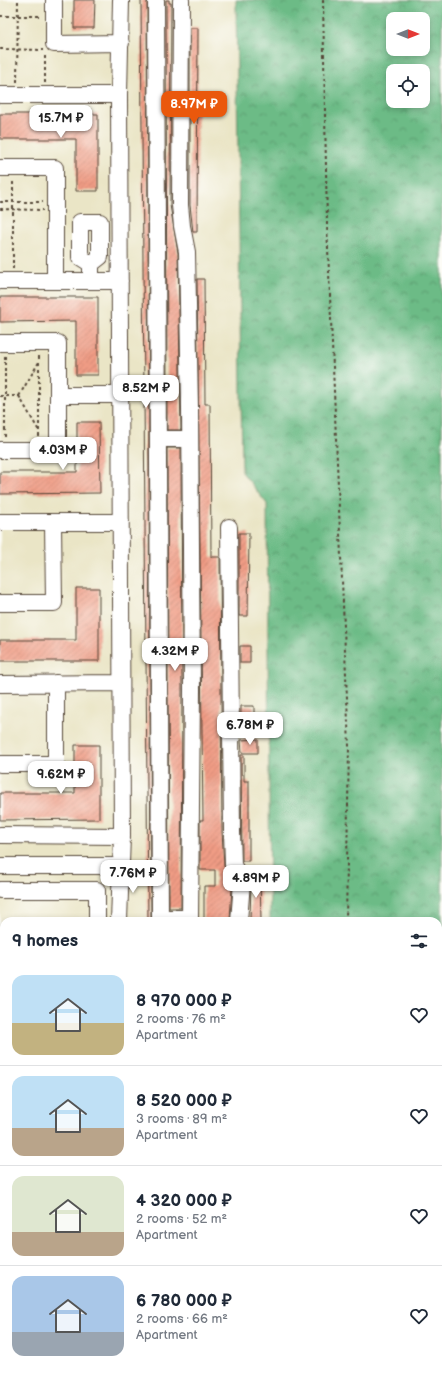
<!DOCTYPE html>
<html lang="en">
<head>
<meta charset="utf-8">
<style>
  body { margin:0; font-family:"Balsamiq Sans",sans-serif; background:#f6f6f7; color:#1f2937; height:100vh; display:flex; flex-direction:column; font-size:15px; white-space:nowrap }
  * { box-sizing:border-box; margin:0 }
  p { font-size:13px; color:#747a83 }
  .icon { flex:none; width:22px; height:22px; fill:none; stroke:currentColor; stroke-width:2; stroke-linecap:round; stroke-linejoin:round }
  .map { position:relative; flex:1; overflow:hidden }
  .panel { position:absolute; left:0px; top:917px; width:442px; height:456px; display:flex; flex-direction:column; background:#fff; border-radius:12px 12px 0 0; box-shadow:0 2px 6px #0003 }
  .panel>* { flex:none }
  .needle { width:26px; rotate:90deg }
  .tools { position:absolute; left:386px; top:12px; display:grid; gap:8px }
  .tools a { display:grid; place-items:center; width:44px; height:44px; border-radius:8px; background:#fff; box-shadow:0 2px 6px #0003; font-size:20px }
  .price { position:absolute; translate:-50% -34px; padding:0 9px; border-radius:8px; background:#fff; color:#222; font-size:13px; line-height:26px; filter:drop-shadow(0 1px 2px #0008) }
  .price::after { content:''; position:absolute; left:50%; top:24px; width:12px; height:9px; margin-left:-6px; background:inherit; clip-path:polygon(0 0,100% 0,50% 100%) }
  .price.active { background:#ea580c; color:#fff }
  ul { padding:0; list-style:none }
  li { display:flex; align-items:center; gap:12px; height:100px; padding:0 12px }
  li+li { border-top:1px solid #e0e1e3 }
  li span { display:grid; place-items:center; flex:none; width:112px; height:80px; border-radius:12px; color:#555 }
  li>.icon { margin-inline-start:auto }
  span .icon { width:48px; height:48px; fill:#fffc; stroke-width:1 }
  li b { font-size:17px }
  h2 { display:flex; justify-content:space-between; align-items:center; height:48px; padding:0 12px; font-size:17px }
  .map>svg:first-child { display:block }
  .forest { fill:url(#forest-crowns); stroke:#547252; fill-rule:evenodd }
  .building { fill:url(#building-hatch) }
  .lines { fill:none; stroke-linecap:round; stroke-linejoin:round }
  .minor-casing { stroke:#554637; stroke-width:18 }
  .major-casing { stroke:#554637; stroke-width:23 }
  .path { stroke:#554637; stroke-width:2; stroke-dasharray:3 3; stroke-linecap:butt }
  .minor { stroke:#fff; stroke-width:16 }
  .major { stroke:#fff; stroke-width:21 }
</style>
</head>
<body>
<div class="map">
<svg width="442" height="1373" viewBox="0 0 442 1373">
  <defs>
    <pattern id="forest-crowns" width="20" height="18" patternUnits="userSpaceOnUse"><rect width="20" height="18" fill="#6cbb86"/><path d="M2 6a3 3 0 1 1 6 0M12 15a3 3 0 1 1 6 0" fill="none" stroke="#5a986d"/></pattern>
    <pattern id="building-hatch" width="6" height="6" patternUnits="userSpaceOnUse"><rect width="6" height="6" fill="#f09c85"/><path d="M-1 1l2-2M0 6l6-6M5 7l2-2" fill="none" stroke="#c47f6c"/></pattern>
  </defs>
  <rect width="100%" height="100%" fill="#fdfcf7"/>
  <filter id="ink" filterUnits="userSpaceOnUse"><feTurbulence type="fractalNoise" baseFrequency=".025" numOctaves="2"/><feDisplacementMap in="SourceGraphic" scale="8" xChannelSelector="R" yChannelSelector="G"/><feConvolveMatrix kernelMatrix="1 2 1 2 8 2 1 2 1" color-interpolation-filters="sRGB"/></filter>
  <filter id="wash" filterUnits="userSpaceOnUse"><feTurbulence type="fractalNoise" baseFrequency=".012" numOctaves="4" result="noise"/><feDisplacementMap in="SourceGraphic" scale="16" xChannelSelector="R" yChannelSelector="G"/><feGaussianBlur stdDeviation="0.9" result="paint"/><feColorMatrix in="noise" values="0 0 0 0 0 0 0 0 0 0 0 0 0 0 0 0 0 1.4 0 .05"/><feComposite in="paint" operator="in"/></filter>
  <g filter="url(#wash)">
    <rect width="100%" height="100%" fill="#eae5c6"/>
    <path class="forest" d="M236,0h206v1127l-4,2v-208h-168l-3,-417 -25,-32zM393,19h30v30h-30zM393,71h30v30h-30z
      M442,1233v140h-198v-4h194v-134z"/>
    <g id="blocks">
      <path class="building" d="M74,0h21l-1,28h-20z
        M141,0h6l4,921h-3z
        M166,0h3v3h2l-1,202 8,48 3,177h-14z
        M190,28h8l-1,204h-4l-3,-27z
        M0,114h98v77h-22v-52h-76z
        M197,279h7l1,125h5l1,153h9l2,274 2,35 5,13v8h3l-2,34h-26v-35h11v-16h-15v-50h3z
        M0,297h98v78h-22v-54l-76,1z
        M77,422h22l1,71 -100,1v-22h77z
        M167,448h14l1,242 -1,218h-12z
        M239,533h10l-1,83h-9z
        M76,588h23v73h-99v-21h76z
        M240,646h10v17h-10z
        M241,706h13v12h-13z
        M258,739v14h-16l-1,-13z
        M75,745h24v74l-99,1v-27h75z
        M241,755h3v26h5v80h-7z
        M260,876l1,45h-11l1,-38 -1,-7z"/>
    </g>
  </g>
  <g filter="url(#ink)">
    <use href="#blocks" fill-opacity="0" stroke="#554637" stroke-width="1"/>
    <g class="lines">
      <g class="minor-casing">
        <path id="minor" d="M54,0v44l67,-1
          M156,0l4,918h30
          M181,0l-1,205 2,21 5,26 3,156 2,282 -2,231
          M0,95h119
          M0,168h55v113
          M91,264l-11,-7v-35h20v35l-9,7v17
          M0,281h120
          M0,343h58v107h-58
          M58,395h62
          M159,439h31
          M0,522h121
          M229,527l3,304 1,34 9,17 -3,39
          M0,603h54l-1,-81
          M0,684l121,-1
          M0,764h56v-81
          M0,835l122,1
          M0,866h120
          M0,890h97v31
          M119,921l3,-85 -3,-741 2,-95
          M0,980l4,-1
          M0,1095l4,-1
          M0,1364h4
          M175,1369l1,4
          M208,1369v4
          M108,1373l32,-4"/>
      </g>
      <g class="major-casing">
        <path id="major" d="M438,1181l4,-2
          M0,1321h4"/>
      </g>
      <path class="path" d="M323,0l4,225 22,521 -3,175
        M0,16h41
        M0,49l43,1
        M17,82l1,-82
        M45,83v-30
        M0,202h43
        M0,209l43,1
        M13,269v-88
        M5,356v82
        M39,356v82
        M0,396h19
        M19,396l20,35
        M19,396l20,-34
        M438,1115l4,2
        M438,1121l4,-2
        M438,1220l4,-1
        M438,1269l4,-2
        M439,1373l3,-6"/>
      <use href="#minor" class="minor"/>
      <use href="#major" class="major"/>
    </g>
  </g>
</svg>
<div class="tools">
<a><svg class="needle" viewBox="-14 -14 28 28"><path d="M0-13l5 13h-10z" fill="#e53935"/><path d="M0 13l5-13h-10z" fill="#747a83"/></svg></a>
<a><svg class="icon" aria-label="locate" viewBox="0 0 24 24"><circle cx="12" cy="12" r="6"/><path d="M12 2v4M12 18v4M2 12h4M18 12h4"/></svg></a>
</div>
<b class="price active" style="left:194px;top:125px">8.97M ₽</b>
<b class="price" style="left:61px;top:139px">15.7M ₽</b>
<b class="price" style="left:146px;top:409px">8.52M ₽</b>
<b class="price" style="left:63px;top:471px">4.03M ₽</b>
<b class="price" style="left:175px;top:672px">4.32M ₽</b>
<b class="price" style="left:250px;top:746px">6.78M ₽</b>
<b class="price" style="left:61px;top:795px">9.62M ₽</b>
<b class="price" style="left:133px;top:894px">7.76M ₽</b>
<b class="price" style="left:256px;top:899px">4.89M ₽</b>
<section class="panel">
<h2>9 homes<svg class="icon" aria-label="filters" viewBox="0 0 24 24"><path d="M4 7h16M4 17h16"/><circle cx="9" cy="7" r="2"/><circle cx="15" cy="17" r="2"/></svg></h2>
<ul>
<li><span style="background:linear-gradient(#bfe0f5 60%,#c2b280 0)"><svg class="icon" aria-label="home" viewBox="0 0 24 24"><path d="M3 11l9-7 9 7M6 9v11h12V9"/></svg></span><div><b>8 970 000 ₽</b><p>2 rooms · 76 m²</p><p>Apartment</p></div><svg class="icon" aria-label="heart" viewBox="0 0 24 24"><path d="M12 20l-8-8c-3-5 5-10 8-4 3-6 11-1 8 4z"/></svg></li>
<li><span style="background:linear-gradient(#bfe0f5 65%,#b9a48a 0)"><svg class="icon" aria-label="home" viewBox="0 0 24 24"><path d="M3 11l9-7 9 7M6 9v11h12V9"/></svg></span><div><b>8 520 000 ₽</b><p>3 rooms · 89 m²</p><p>Apartment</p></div><svg class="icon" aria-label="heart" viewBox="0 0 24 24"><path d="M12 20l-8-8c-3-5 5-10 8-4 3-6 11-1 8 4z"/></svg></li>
<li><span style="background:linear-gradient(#dfe7d0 70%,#b9a48a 0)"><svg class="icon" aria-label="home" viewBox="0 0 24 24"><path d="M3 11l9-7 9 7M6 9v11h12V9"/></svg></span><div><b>4 320 000 ₽</b><p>2 rooms · 52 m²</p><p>Apartment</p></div><svg class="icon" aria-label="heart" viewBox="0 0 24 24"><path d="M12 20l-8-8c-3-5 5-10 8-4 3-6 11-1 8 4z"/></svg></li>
<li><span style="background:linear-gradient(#a9c7e8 70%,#9aa5b1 0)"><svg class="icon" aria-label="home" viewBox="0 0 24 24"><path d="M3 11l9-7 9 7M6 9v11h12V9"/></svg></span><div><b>6 780 000 ₽</b><p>2 rooms · 66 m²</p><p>Apartment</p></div><svg class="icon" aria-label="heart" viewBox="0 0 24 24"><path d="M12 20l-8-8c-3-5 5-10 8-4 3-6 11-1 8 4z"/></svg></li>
</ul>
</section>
</div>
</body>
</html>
